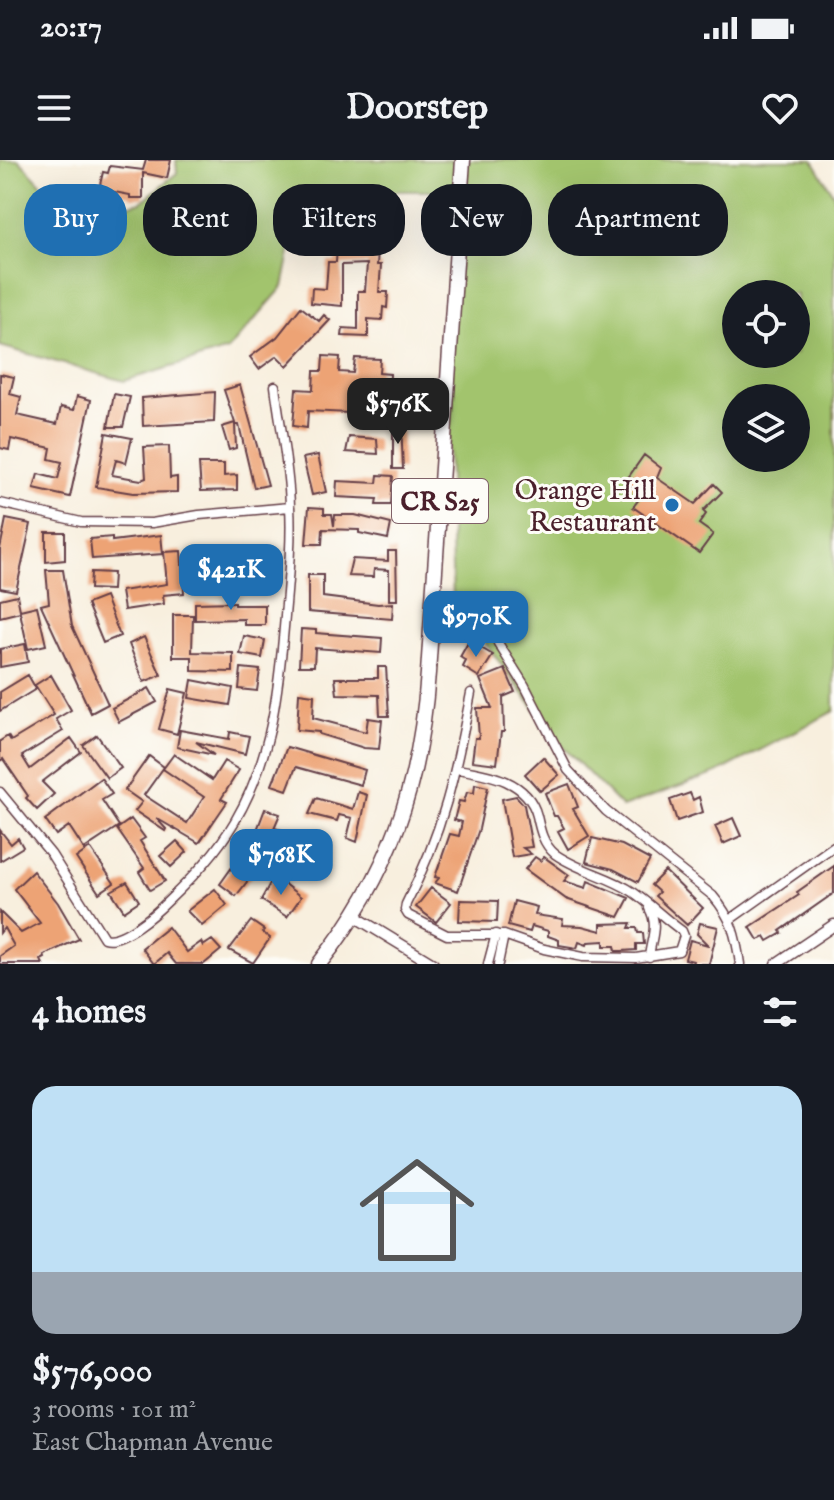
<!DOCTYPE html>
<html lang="en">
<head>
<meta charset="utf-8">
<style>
  body { margin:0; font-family:"IM FELL English",serif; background:#242831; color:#f1f3f6; height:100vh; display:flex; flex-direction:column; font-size:30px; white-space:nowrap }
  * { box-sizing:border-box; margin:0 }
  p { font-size:26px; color:#9ea1a6 }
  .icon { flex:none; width:44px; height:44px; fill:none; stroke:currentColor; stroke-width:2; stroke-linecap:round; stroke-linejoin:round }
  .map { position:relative; height:804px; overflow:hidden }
  .side { display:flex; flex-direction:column; background:#171b24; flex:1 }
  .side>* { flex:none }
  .guide { position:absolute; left:24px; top:24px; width:786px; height:72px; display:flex; gap:16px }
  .controls { position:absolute; left:722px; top:120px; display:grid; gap:16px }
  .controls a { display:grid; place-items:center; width:88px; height:88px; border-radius:50%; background:#171b24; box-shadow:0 8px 32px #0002; font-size:40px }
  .price { position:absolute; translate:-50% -68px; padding:0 18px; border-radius:16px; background:#1f6fb2; color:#fff; font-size:26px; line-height:52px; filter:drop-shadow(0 2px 4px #0008) }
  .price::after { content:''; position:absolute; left:50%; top:48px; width:24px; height:18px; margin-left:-12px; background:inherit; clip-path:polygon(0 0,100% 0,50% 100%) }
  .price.current { background:#222; color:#fff }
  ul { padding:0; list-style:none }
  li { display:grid; align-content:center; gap:16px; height:424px; padding:0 32px }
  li+li { border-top:2px solid #363941 }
  li span { display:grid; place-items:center; height:248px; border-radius:24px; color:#555 }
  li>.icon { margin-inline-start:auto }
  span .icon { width:144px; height:144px; fill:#fffc; stroke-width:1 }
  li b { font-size:34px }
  h2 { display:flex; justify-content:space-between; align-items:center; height:96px; padding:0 32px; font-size:34px }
  .tag { padding:0 28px; border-radius:32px; background:#171b24; box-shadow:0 8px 32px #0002; font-size:28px; line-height:72px }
  .tag.current { background:#1f6fb2; color:#fff }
  .status { display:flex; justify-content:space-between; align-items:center; height:56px; padding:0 40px; background:#171b24; direction:ltr }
  .status svg { height:22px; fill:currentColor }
  header { display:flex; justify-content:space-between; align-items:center; height:104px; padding:0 32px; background:#171b24; font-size:36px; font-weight:700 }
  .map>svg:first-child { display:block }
  .green { fill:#a2c46d; stroke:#76724c; stroke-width:2; fill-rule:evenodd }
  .building { fill:#eda375 }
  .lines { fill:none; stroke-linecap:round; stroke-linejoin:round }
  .minor-casing { stroke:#643e46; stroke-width:11 }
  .tertiary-casing { stroke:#643e46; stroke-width:13 }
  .primary-casing { stroke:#643e46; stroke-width:17 }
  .minor { stroke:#fff; stroke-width:8 }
  .tertiary { stroke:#fff; stroke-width:10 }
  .primary { stroke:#fff; stroke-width:14 }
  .poi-dot { fill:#1f6fb2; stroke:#fdfcf7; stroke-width:3 }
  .labels { text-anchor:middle; stroke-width:6; stroke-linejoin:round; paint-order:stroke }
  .shield { fill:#fdfcf7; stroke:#806168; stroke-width:2 }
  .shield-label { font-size:26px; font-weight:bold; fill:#4a1f2b }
  .poi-label { font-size:28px; fill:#4a1f2b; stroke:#fdfcf7; text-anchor:end }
</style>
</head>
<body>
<div class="status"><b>20:17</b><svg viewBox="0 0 49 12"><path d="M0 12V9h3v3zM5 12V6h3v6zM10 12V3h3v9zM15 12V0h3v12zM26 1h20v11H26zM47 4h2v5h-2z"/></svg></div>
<header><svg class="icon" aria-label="menu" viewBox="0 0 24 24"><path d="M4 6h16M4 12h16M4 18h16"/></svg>Doorstep<svg class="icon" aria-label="heart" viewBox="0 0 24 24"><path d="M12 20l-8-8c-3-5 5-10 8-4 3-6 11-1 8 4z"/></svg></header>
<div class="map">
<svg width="834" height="804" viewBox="0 0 834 804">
  <rect width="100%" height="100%" fill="#fdfcf7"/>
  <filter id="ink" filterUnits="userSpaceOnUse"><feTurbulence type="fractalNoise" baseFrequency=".0125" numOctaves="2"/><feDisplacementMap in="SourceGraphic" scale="16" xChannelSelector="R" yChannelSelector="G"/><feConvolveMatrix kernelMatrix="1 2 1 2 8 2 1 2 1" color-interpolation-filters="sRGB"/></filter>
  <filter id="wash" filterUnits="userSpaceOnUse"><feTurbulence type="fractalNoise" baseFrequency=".006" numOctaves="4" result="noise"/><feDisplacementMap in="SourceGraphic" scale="32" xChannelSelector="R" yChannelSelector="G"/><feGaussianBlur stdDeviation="1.8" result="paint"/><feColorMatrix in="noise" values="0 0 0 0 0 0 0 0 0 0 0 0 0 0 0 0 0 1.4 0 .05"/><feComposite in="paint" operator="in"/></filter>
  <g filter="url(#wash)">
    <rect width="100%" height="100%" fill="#f8efde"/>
    <path class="green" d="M0,0h19l55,59 67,-17 36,-29 -1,-13h637l21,35v516l-117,62 -95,34 -58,-59 -111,-148 -7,-219 10,-190h-153l-20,96 -55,63 -104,31 -124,-35zM736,134h60v60h-60zM736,238h60v60h-60z"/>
    <g id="blocks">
      <path class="building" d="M146,0h25l-4,18 -24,-5v25h-13v-3l-31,-6 4,-17 5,1 2,-7 33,4z
        M338,75l41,1 -2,29h4l-2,27h9l-1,16 -4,-1 -1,13 -14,-1v18l-26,-1 1,-8 15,1v-38h7l2,-27 -25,1v41l-31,-3 1,-15 14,1 2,-27h8z
        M301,147l18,14 5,-6 6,5 -43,46 -10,-10 -18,13 -9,-12 27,-20z
        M323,196l17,1 -1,15 14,1 2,-15 25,1 -1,14 11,1 -1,26h4l-1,15 -84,-4 -1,17 -14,-2 3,-37 17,1 1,-19h8z
        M0,214l14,3 -4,17 11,3 -4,18 40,9 4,-17 13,3 3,-14 14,4 -21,97 -36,-8 4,-15 20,5 4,-17 -13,-3 2,-11 -40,-9 -2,11 -9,-2z
        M240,225l28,100 -14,3 -15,-63h-4l1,23 -7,2 -7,-23 13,-4 -11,-33z
        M215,232l-1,30 -71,4 -1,-28z
        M114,234l16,3 -7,30h-15z
        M393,261h8l2,48h-10z
        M106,273l26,5 -6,25 -10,-3 -4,15 29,5 5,-2 -2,-31 25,-1 1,32 7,-1v15l-44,1 -37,-6z
        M349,277l28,2 1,15 -32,-2z
        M318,295l8,37 -14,3 -9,-37z
        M644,295l17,13 -4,10 38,26 19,-20 8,8 -19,19 3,3 -7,10 14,10 -14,19 -66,-46 10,-13 -18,-12z
        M199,304h25v12l13,-1v15l-36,1z
        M378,315l15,1 -2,29h-15l1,-6 -41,-2 1,-16 40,2z
        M309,347l15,1v6h8l2,12 1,-11h20l36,9 -3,15 -29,-6v-3l-36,-1 -1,15h-16z
        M6,359l25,5 -15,67 -16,-3v-39z
        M46,372h19v28l-19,2z
        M161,375l2,19 -71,5 -2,-20 22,-2v4z
        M181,391l3,42 -21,2 1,9 -40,6 -3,-19 46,-7 -3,-32z
        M388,391h8l1,49h-8v-30l-15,-1 -1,8 -25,-1 4,-17 36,2z
        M46,410h17l9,56 36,78 -17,9 -50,-108 8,-2z
        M91,412l22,1 -1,17 -22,-1z
        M308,415h15v22l55,7 15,-1 -1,16 -84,-7z
        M17,435l3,15 17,-4 9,39 -18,4 -8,-37 -20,5v-18z
        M105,437l15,39 -17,7 -16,-39z
        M235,442v3h30v20h-21v-6l-49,1v-17z
        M173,455h20l-1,37 41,1v19l-41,-1v-14h-19z
        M301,469l15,1v3l66,5 -1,15 -66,-5 -1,18h-15z
        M244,476l21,4 -3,18 -22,-4z
        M144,477l17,38 -17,7 -15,-38z
        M469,481l24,14 -14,22 -16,-10 3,-6 -6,-4z
        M25,484l3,18 -28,5v-18z
        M378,507h8l3,49h-9l-1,-21 -42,-1 -2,-16h43z
        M241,508l19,2 -3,21 -18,-2z
        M505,509l10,23 -12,5 1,35h-3l-4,32 -25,-3 3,-23h4l-2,-30h15l-12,-29z
        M28,515l8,14 -36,22v-19z
        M51,515l20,35 -15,9 7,12 -41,25 8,13 41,-31 10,14 -39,30 12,12 -17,16 -11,-12 2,-2 -25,-37 -3,2v-20l8,-5 3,5 43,-26 -19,-30z
        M192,520l41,8 -3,17 -41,-7z
        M149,528l8,14 -38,20 -7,-14z
        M170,529l17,4 -10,41 -18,-5z
        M299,533l15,2 -1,23 53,14 2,-14 14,2 -3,29 -15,-1 -45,-14v-2l-22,-2z
        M180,570l49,9 1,-7 19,4 -4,18 -49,-12 18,13 -37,-8z
        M97,575l24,33 -14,10 -24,-33z
        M287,587l78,23 -4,15 -65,-18 -9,23 -15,-5z
        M174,594l38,26 12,-19 15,9 -18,29 6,3 -28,41 -43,-25 10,11 -1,2 -30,-20 7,-9 -17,-12 24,-34 15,11 -20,28 43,28 17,-26 -41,-28z
        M543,597l16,18 -19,16 -15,-17z
        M101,618l11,16 -10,6 17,26 -35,23 -15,-23 -13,9 -11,-15z
        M475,624l13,3 -9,42 -21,62 -23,-8 4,-5 -4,-1 15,-43 9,2 3,-14 -8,-2 5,-19 5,1 3,-10 7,1z
        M569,624l9,23 -5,2 16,27 -21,13 -10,-18 6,-3 -7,-12h-3l-9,-23z
        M358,632l9,3 -10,47 -10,-4 5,-20 -13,-3 -2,6 -28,-7 7,-16 37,11z
        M690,633l3,7 6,-3 4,15 -26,9 -7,-21z
        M516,636l8,9 8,42 -9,1 8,6 -19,3 -10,-58z
        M265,649l15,5 -6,14 38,9 -2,5 20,5 -3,13 -22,-5 1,-6 -36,-9 -1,3 -15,-5z
        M733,658l8,18 -18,8 -8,-18z
        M131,659l14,19 -5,3 25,40 -15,9 -11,-18 5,-4 -27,-39z
        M0,670l11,14 7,-6 5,9 -23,14z
        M592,678l30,7 28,15 -12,22 -25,-13 -27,-7z
        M177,681l10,11 -16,15 -11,-11z
        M90,688l24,35 -15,10 -23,-35z
        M240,696l16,14 -20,26 -16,-12z
        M535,697l6,4 3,-4 25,18 -5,6 22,7 2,-7 41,17 -10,19 -53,-18 -41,-30z
        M834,706v27l-54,38 2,2 -14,8 -3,-5 -7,4 -8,-13 49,-32 -2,-3z
        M33,711l25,32 21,36 -35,16 1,3 -4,2 2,4h-43v-8l14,-10 -10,-18 -4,5v-21l21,21 19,-10 -26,-34z
        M665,711l38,37 -16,17 -32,-29 4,-4 -8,-7z
        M274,716l27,21 -14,20 -26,-17z
        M127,722l12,19 -15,10 -13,-20z
        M431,728l20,15 -15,19 -20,-15z
        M215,729l12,16 -25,21 -15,-15z
        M460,740l38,1 -1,21 -38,-1z
        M514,741l23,6 -2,8 28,4 -1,6 20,1 19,5v-7l30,-1 -2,5h8l1,5h5l1,11h-8v6l-14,1h-6l-1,-5h-11v-5l-16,1 -1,3 -8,-3 -2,6 -18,-3v-5l-11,-4v-5l-16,-5 -2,6 -22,-6z
        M251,761l13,9 -2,2 8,6 -17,25 -24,-13z
        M700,763l18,4 -9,37h-17l1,-3 -8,-2 5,-19 18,5 -11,-11z
        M168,767l19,25 14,-10 2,4 9,-6 9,10 -17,14h-28l-9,-11 -13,11 -12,-16z"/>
    </g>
  </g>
  <g filter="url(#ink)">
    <use href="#blocks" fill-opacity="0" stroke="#643e46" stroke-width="2"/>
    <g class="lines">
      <g class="minor-casing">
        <path id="minor" d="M0,343l81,19 71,1 47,-8 91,-8
          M498,483l27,43 43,84 38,41 107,85c19,22 23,40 27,68
          M457,609c31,5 71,11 80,47 3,14 6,28 18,38 24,17 54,22 78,38 17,12 32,27 49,39l2,5 -5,15 -43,7 -53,-1 -39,-8 -40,-14h-57l-39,-20 -3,-5 1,-6c37,-71 50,-133 65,-211
          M0,632l51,62 53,84c17,6 52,-25 65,-38 25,-24 48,-48 66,-79 37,-63 44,-133 50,-205 3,-36 7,-73 5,-110 -1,-40 -10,-80 -15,-120
          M731,759l103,-73
          M649,797c2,-19 10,-31 0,-49
          M488,804l8,-30
          M498,804l6,-29"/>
      </g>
      <g class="tertiary-casing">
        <path id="tertiary" d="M354,756l79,48
          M776,804l58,-39"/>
      </g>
      <g class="primary-casing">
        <path id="primary" d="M319,804c71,-89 101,-178 109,-291l35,-513"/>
      </g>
      <use href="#minor" class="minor"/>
      <use href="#tertiary" class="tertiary"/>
      <use href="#primary" class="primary"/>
    </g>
  </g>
  <circle class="poi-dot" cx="672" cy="345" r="8"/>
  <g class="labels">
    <rect class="shield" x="392" y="319" width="96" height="44" rx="6"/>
    <g class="shield-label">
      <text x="440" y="350">CR S25</text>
    </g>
    <g class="poi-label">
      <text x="656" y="339">Orange Hill<tspan x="656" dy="32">Restaurant</tspan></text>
    </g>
  </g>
</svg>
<div class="controls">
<a><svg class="icon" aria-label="locate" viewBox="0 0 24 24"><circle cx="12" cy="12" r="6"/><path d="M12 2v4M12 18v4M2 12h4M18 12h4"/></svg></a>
<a><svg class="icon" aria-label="layers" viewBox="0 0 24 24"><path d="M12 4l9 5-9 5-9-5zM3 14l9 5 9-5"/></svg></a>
</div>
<b class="price current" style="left:398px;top:286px">$576K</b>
<b class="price" style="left:231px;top:452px">$421K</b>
<b class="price" style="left:476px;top:499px">$970K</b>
<b class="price" style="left:281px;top:737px">$768K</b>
<div class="guide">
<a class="tag current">Buy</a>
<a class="tag">Rent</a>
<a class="tag">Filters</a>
<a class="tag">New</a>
<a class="tag">Apartment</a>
</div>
</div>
<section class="side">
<h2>4 homes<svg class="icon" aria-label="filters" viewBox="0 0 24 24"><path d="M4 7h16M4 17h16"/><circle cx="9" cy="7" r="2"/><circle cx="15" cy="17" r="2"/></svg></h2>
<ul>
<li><span style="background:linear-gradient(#bfe0f5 75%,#9aa5b1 0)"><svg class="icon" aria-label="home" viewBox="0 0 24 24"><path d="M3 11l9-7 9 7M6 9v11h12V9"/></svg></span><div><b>$576,000</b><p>3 rooms · 101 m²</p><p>East Chapman Avenue</p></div></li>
</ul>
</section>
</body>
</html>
